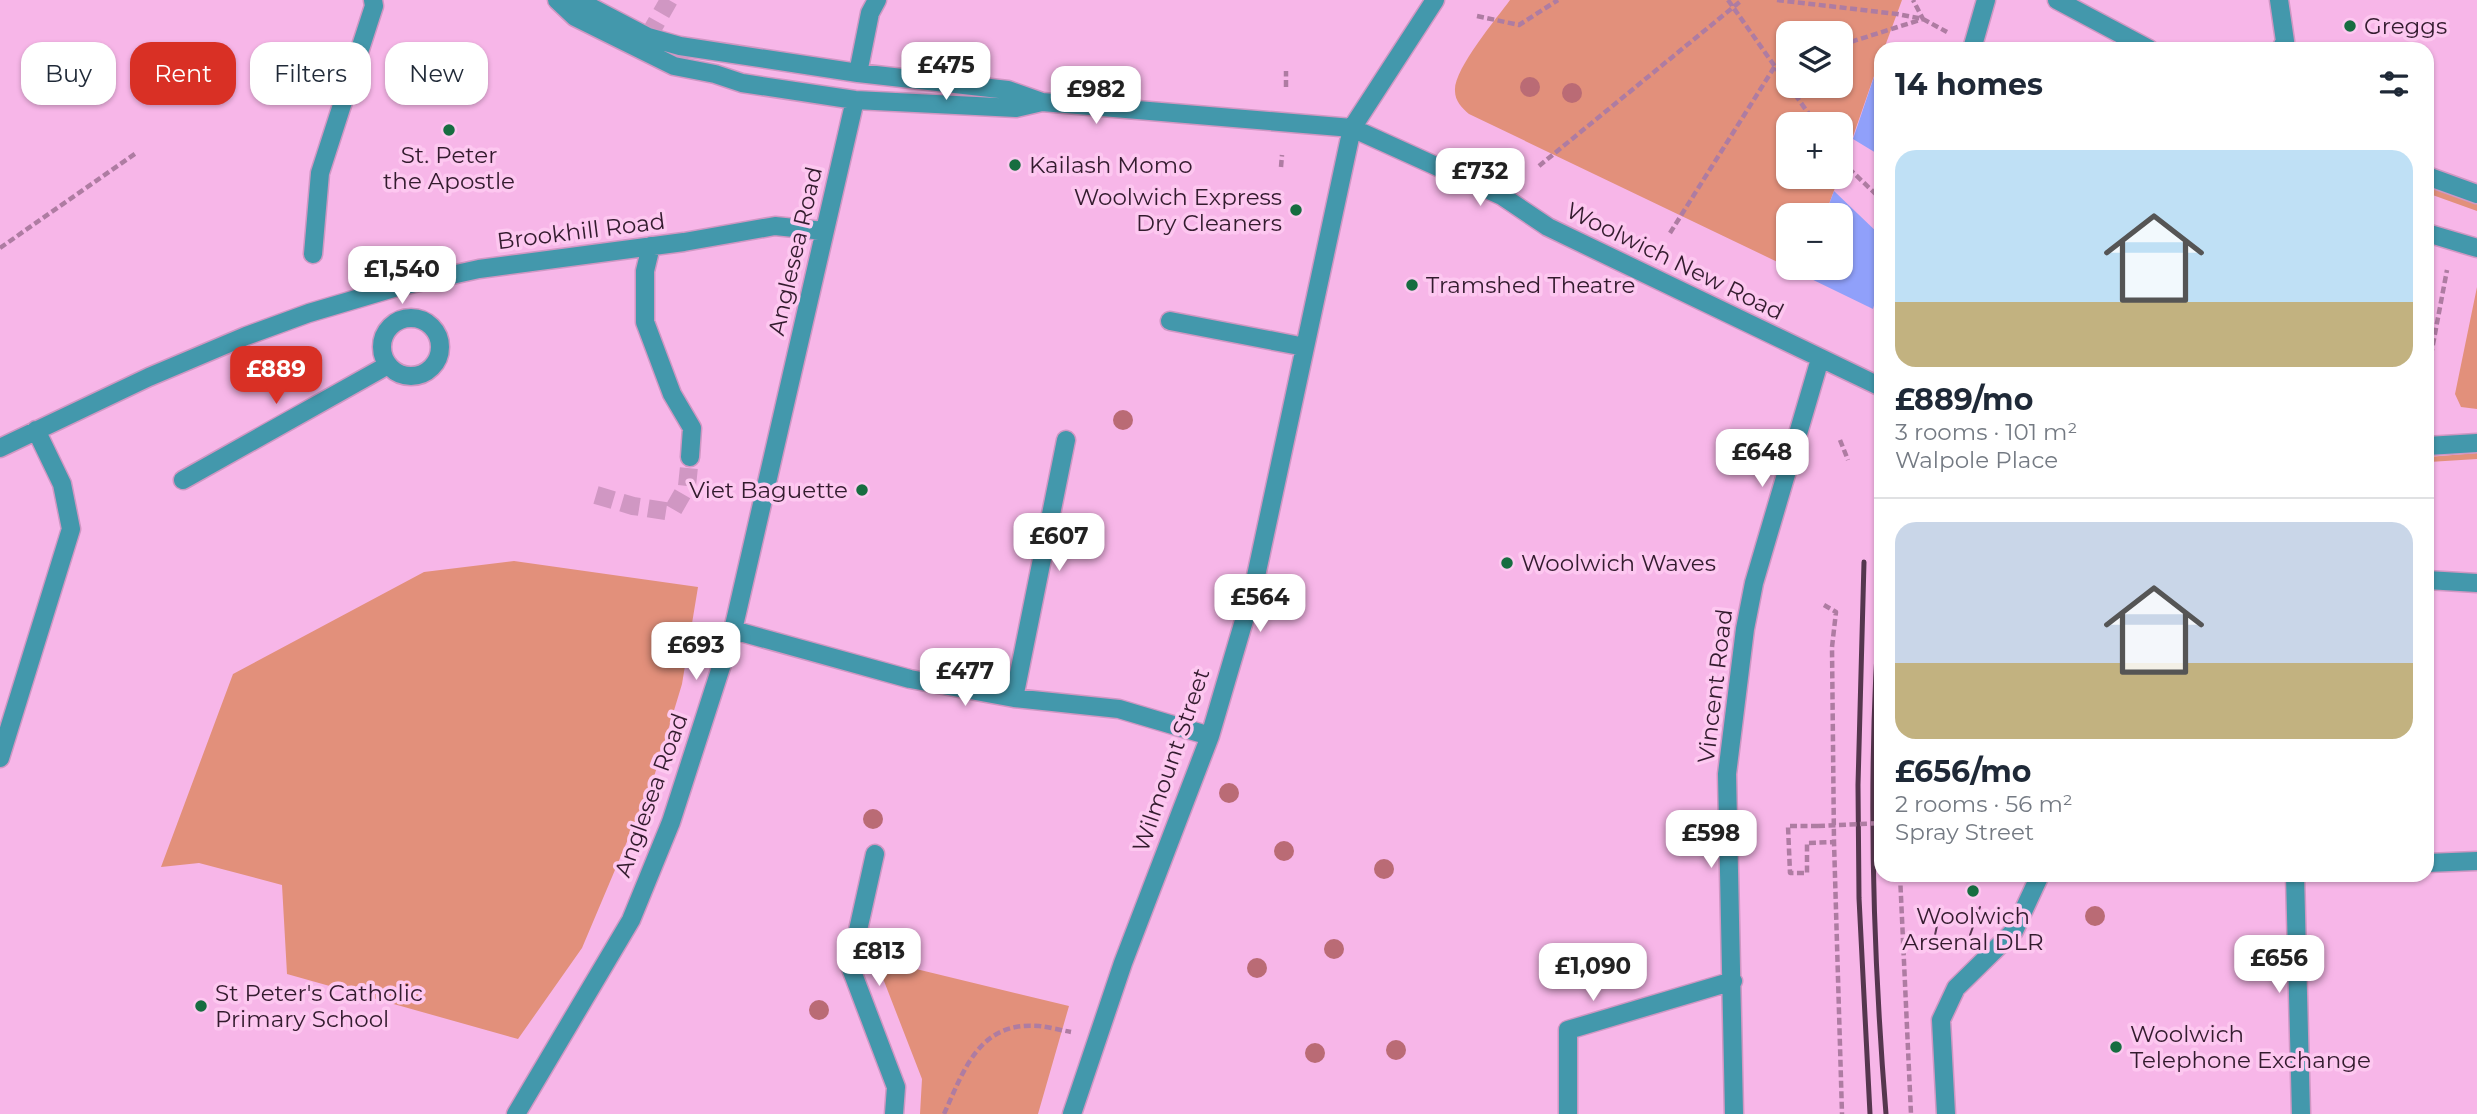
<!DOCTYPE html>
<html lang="en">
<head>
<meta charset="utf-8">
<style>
  body { margin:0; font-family:Montserrat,sans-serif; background:#f2f2f3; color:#1f2937; height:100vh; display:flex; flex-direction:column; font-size:26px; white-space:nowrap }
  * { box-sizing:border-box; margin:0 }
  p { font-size:23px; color:#747a83 }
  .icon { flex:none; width:38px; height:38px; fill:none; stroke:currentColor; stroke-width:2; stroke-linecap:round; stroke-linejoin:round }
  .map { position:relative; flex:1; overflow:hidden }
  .panel { position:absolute; left:1874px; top:42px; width:560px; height:840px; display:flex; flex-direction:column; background:#fff; border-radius:21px; box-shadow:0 2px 5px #0004 }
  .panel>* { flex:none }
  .top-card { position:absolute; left:21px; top:42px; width:665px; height:63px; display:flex; gap:14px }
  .controls { position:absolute; left:1776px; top:21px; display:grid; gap:14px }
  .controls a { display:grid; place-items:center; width:77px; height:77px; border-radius:14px; background:#fff; box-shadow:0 2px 5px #0004; font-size:35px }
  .price { position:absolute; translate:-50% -60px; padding:0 16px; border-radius:14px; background:#fff; color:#222; font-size:23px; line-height:46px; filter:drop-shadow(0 2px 4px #0008) }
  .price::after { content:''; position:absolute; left:50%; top:42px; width:21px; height:16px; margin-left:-10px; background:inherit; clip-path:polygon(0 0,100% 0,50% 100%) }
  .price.active { background:#d93025; color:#fff }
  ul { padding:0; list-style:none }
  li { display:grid; align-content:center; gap:14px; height:371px; padding:0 21px }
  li+li { border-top:2px solid #e0e1e3 }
  li span { display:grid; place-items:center; height:217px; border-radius:21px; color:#555 }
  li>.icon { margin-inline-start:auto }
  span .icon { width:126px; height:126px; fill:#fffc; stroke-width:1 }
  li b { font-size:30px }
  h2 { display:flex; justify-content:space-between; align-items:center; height:84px; padding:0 21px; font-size:30px }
  .tag { padding:0 24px; border-radius:21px; background:#fff; box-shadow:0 2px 5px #0004; font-size:24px; line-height:63px }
  .tag.active { background:#d93025; color:#fff }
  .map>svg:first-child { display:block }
  .green { fill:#e2907b; fill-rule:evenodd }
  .water { fill:#90a0fa }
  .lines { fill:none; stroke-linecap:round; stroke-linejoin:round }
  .minor-tunnel { stroke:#d097c3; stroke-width:18; stroke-dasharray:18 9; stroke-linecap:butt }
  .minor-casing { stroke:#d097c3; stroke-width:21 }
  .path { stroke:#ae7ca2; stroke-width:4.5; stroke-dasharray:7 3.5; stroke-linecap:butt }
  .minor { stroke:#4398ac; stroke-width:18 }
  .tram { stroke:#55364e; stroke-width:2 }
  .rail { stroke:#55364e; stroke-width:5 }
  .path-bridge { stroke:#ae7ca2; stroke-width:4.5; stroke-dasharray:7 3.5; stroke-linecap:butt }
  .tree { fill:#ba6b75 }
  .poi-dot { fill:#166d40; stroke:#fdc8f0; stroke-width:2.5 }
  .labels { text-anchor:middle; stroke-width:7; stroke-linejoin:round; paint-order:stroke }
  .poi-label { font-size:23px; fill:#331b2e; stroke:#fdc8f0; text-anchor:start }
  .street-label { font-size:23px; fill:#331b2e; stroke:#fdc8f0 }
</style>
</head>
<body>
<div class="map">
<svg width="2477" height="1114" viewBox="0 0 2477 1114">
  <rect width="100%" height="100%" fill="#f7b6e8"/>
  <path class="green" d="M1510,0h392l-18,49h-3v7l-40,115v-47h-53v53h51l-14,38h-37v52l-319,-153c-7,-6 -14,-13 -14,-23 -2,-21 42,-73 55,-91zM1788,33h53v53h-53z
    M2427,182l50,18v11l-50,-18z
    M2477,287v122l-16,-2 -6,-13z
    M2477,453v6l-48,3 -1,-5z
    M514,561l184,26 -16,97 -29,96 -71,168 -64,91 -231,-65 -5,-89 -83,-22 -38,4 72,-193 191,-102z
    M894,944l18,24 157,38 -31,108h-118l2,-35 -45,-116 4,-12z"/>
  <path class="water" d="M1881,56v100l-28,-17z
    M1834,191l47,45v44l-8,29 -70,-34 3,-7h35v-53h-16z"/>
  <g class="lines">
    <path class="minor-tunnel" d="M648,37l21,-37
      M596,495l37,11 39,6 15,-26 3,-29"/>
    <g class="minor-casing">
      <path id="minor" d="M557,0l18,17 99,49 41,8 27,9 113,17 161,8 26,-6
        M577,0l71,37 32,9 178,27 150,17 34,12 310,26 150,68 46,31 333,160
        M2057,0l92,49
        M2279,0l6,41 -4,8
        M1972,49l14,-49
        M858,73l12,-60 7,-13
        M2427,176l50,18
        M2427,233l50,15
        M651,246l-6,25v51l27,72 20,34 -2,29
        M313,254l7,-81 54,-167 -1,-6
        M382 347a29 29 0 1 1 58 0a29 29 0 1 1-58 0Z
        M1170,321l135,26
        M2427,446l50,-3
        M0,448l149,-71 97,-41 63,-23 88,-26 82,-18 205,-27 91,-16 49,5
        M183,480l205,-115
        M2427,580l50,3
        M733,630l177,49 104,19 105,11 91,27
        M1014,698l52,-258
        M0,758l71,-229 -9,-45 -26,-54
        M875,854l-25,112 46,121 -2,27
        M2427,863l50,-2
        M2295,875l6,239
        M516,1114l115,-194 40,-98 62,-192 122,-530
        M1072,1114l51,-151 87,-227 43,-146 99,-462 83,-128
        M1568,1114v-84l165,-49
        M1734,1114l-7,-340 18,-145 9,-46 66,-224
        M1946,1114l-5,-94 15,-32 58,-57 26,-56"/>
    </g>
    <path class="path" d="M1728,0l60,85
      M1777,0l120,14 26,5 24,13
      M1477,16l42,9 39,-25
      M1841,45l82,-26 -10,-19
      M1789,86l27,38
      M1286,87v-16
      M1841,161l40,38
      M1539,166l203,-166
      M1281,167l1,-12
      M1670,233l105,-167 13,-4
      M0,248l136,-95
      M2427,376l20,-106
      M1840,440l8,20
      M1824,605l12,7 -4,35 2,195 8,272
      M1818,826h-30l2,47h17v-30l27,-1
      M1900,875l11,239
      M944,1114c20,-44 35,-93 95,-88 10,1 21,4 32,6"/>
    <use href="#minor" class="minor"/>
    <path class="tram" d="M1935,935l4,-19
      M1970,935l10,-28"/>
    <path class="rail" d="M1864,562l-6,223 1,113 11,216
      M1881,594c-14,173 -9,347 5,520"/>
    <path class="path-bridge" d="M1818,826l63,-3"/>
  </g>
  <g class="tree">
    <circle cx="1530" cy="87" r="10"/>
    <circle cx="1572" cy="93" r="10"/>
    <circle cx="1123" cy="420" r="10"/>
    <circle cx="1229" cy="793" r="10"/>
    <circle cx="873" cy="819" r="10"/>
    <circle cx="1284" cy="851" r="10"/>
    <circle cx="1384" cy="869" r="10"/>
    <circle cx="2095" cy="916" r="10"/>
    <circle cx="1334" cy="949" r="10"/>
    <circle cx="1257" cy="968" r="10"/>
    <circle cx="819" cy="1010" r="10"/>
    <circle cx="1396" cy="1050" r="10"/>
    <circle cx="1315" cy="1053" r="10"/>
  </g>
  <g class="poi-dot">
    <circle cx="2350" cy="26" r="7"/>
    <circle cx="449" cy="130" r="7"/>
    <circle cx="1015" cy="165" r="7"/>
    <circle cx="1296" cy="210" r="7"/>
    <circle cx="1412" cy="285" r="7"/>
    <circle cx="862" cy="490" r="7"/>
    <circle cx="1507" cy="563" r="7"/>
    <circle cx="1973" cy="891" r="7"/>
    <circle cx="201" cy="1006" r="7"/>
    <circle cx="2116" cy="1047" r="7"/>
  </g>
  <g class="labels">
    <g class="poi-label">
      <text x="2364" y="34">Greggs</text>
      <text x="449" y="163" text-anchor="middle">St. Peter<tspan x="449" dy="26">the Apostle</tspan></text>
      <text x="1029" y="173">Kailash Momo</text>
      <text x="1282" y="205" text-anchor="end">Woolwich Express<tspan x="1282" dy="26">Dry Cleaners</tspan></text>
      <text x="1426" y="293">Tramshed Theatre</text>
      <text x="848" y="498" text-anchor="end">Viet Baguette</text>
      <text x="1521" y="571">Woolwich Waves</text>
      <text x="1973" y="924" text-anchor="middle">Woolwich<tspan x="1973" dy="26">Arsenal DLR</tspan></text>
      <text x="215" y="1001">St Peter's Catholic<tspan x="215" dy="26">Primary School</tspan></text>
      <text x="2130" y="1042">Woolwich<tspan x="2130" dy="26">Telephone Exchange</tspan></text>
    </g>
    <g class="street-label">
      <text transform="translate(581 231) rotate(-7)" y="8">Brookhill Road</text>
      <text transform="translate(795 251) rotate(-77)" y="8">Anglesea Road</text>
      <text transform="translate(1675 261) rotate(26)" y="8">Woolwich New Road</text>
      <text transform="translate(1715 686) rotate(-83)" y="8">Vincent Road</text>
      <text transform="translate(1171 760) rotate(-71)" y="8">Wilmount Street</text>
      <text transform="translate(651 795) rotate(-70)" y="8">Anglesea Road</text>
    </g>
  </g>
</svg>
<div class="controls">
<a><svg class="icon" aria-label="layers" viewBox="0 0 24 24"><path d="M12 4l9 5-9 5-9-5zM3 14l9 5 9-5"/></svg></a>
<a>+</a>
<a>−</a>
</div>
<b class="price" style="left:946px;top:102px">£475</b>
<b class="price" style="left:1096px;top:126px">£982</b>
<b class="price" style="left:1480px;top:208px">£732</b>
<b class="price" style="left:402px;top:306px">£1,540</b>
<b class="price active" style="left:276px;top:406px">£889</b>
<b class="price" style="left:1762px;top:489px">£648</b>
<b class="price" style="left:1059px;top:573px">£607</b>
<b class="price" style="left:1260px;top:634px">£564</b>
<b class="price" style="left:696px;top:682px">£693</b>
<b class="price" style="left:965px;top:708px">£477</b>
<b class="price" style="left:1711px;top:870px">£598</b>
<b class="price" style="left:879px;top:988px">£813</b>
<b class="price" style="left:2279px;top:995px">£656</b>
<b class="price" style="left:1593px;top:1003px">£1,090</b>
<div class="top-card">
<a class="tag">Buy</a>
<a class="tag active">Rent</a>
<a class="tag">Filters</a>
<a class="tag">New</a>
</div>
<section class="panel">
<h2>14 homes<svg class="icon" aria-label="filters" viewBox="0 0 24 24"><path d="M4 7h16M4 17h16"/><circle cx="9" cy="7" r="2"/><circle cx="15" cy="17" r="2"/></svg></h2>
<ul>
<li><span style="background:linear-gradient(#bfe0f5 70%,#c2b280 0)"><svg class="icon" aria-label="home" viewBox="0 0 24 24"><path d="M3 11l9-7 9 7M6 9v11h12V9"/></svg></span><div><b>£889/mo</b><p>3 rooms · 101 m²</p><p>Walpole Place</p></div></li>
<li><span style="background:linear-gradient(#c9d6e8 65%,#c2b280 0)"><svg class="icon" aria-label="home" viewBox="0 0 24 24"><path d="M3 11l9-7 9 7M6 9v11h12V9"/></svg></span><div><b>£656/mo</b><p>2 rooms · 56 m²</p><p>Spray Street</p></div></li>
</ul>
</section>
</div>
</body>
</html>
